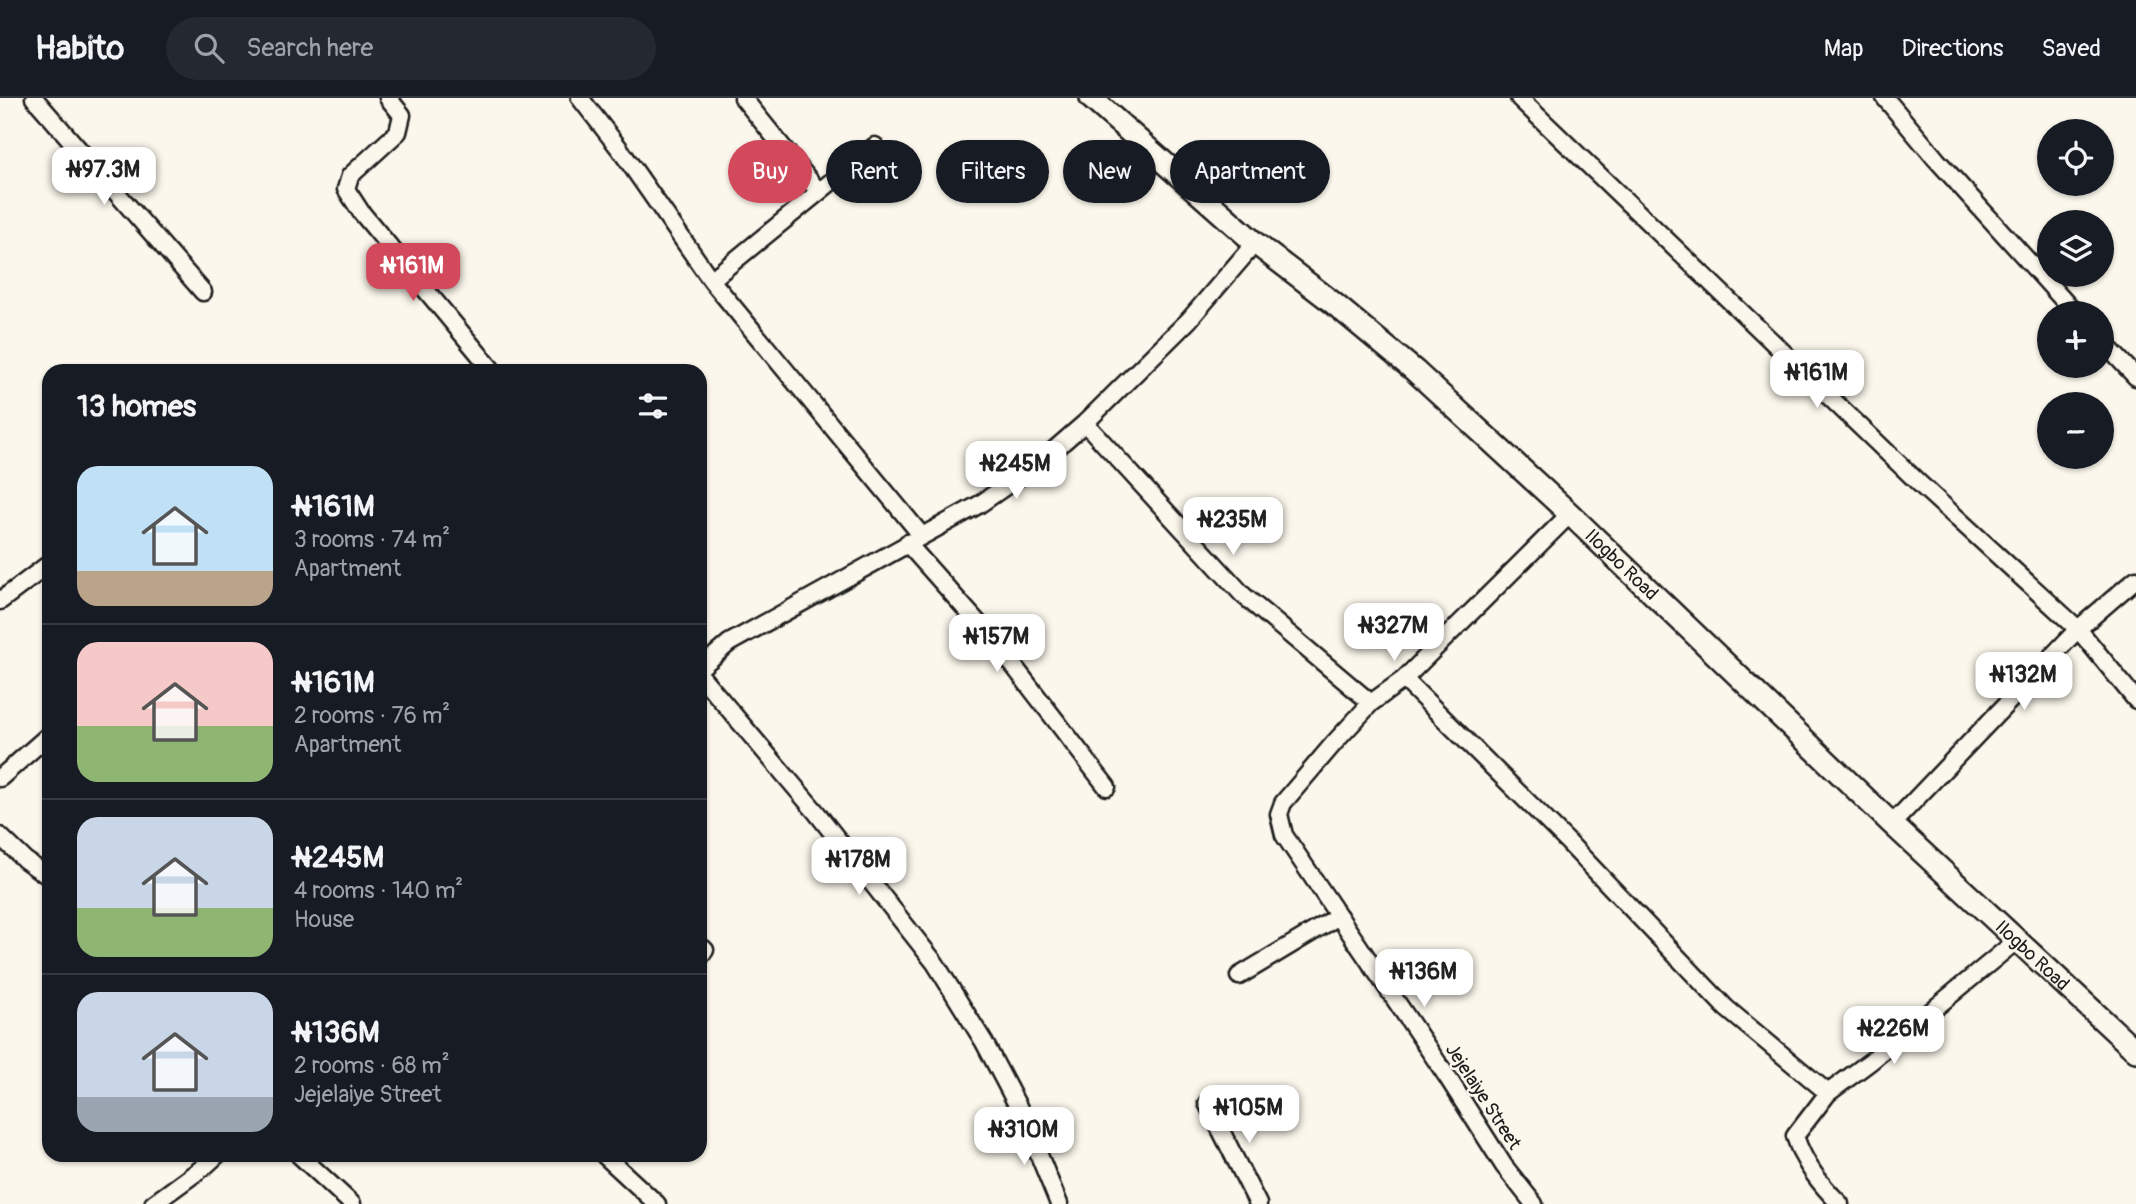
<!DOCTYPE html>
<html lang="en">
<head>
<meta charset="utf-8">
<style>
  body { margin:0; font-family:Pangolin,sans-serif; background:#242831; color:#f1f3f6; height:100vh; display:flex; flex-direction:column; font-size:26px; white-space:nowrap }
  * { box-sizing:border-box; margin:0 }
  p { font-size:23px; color:#9ea1a6 }
  .icon { flex:none; width:38px; height:38px; fill:none; stroke:currentColor; stroke-width:2; stroke-linecap:round; stroke-linejoin:round }
  .map { position:relative; flex:1; overflow:hidden }
  .panel { position:absolute; left:42px; top:266px; width:665px; height:798px; display:flex; flex-direction:column; background:#171b24; border-radius:21px; box-shadow:0 2px 5px #0004 }
  .panel>* { flex:none }
  .top-card { position:absolute; left:728px; top:42px; width:665px; height:63px; display:flex; gap:14px }
  .tools { position:absolute; left:2037px; top:21px; display:grid; gap:14px }
  .tools a { display:grid; place-items:center; width:77px; height:77px; border-radius:50%; background:#171b24; box-shadow:0 2px 5px #0004; font-size:35px }
  .price { position:absolute; translate:-50% -60px; padding:0 16px; border-radius:14px; background:#fff; color:#222; font-size:23px; line-height:46px; filter:drop-shadow(0 2px 4px #0008) }
  .price::after { content:''; position:absolute; left:50%; top:42px; width:21px; height:16px; margin-left:-10px; background:inherit; clip-path:polygon(0 0,100% 0,50% 100%) }
  .price.current { background:#d1495b; color:#fff }
  ul { padding:0; list-style:none }
  li { display:flex; align-items:center; gap:21px; height:175px; padding:0 35px }
  li+li { border-top:2px solid #363941 }
  li span { display:grid; place-items:center; flex:none; width:196px; height:140px; border-radius:21px; color:#555 }
  li>.icon { margin-inline-start:auto }
  span .icon { width:84px; height:84px; fill:#fffc; stroke-width:1 }
  li b { font-size:30px }
  h2 { display:flex; justify-content:space-between; align-items:center; height:84px; padding:0 35px; font-size:30px }
  .pill { padding:0 24px; border-radius:32px; background:#171b24; box-shadow:0 2px 5px #0004; font-size:24px; line-height:63px }
  .pill.current { background:#d1495b; color:#fff }
  header { display:flex; align-items:center; gap:42px; box-sizing:border-box; height:98px; padding:0 35px; background:#171b24; border-bottom:2px solid #363941 }
  header strong { font-size:33px }
  nav { display:flex; gap:38px; margin-inline-start:auto; font-size:24px }
  .search { width:490px; height:63px; background:#242831; display:flex; align-items:center; gap:18px; box-sizing:border-box; padding:0 24px; border-radius:38px; color:#9ea1a6; font-size:26px }
  .map>svg:first-child { display:block }
  .lines { fill:none; stroke-linecap:round; stroke-linejoin:round }
  .minor-casing { stroke:#1c1c1c; stroke-width:21 }
  .secondary-casing { stroke:#1c1c1c; stroke-width:26 }
  .minor { stroke:#fbf7ec; stroke-width:16 }
  .secondary { stroke:#fbf7ec; stroke-width:21 }
  .labels { text-anchor:middle; stroke-width:5; stroke-linejoin:round; paint-order:stroke }
  .street-label { font-size:19px; fill:#1c1c1c; stroke:#fbf7ec }
</style>
</head>
<body>
<header>
<strong>Habito</strong>
<div class="search"><svg class="icon" aria-label="search" viewBox="0 0 24 24"><circle cx="10" cy="10" r="6"/><path d="M15 15l6 6"/></svg>Search here</div>
<nav><a>Map</a><a>Directions</a><a>Saved</a></nav>
</header>
<div class="map">
<svg width="2136" height="1106" viewBox="0 0 2136 1106">
  <rect width="100%" height="100%" fill="#fbf7ec"/>
  <filter id="ink" filterUnits="userSpaceOnUse"><feTurbulence type="fractalNoise" baseFrequency=".0143" numOctaves="2"/><feDisplacementMap in="SourceGraphic" scale="14" xChannelSelector="R" yChannelSelector="G"/><feConvolveMatrix kernelMatrix="1 2 1 2 8 2 1 2 1" color-interpolation-filters="sRGB"/></filter>
  <g filter="url(#ink)">
    <g class="lines">
      <g class="minor-casing">
        <path id="minor" d="M34,0l169,194
          M388,0l14,17 -4,17 -48,44 -4,13 15,23 132,159
          M580,0l39,50 92,132 211,256
          M743,0l76,94
          M1519,0l402,387 157,144 58,71
          M1885,0l51,61 139,154
          M711,182l164,-134
          M2102,243l34,36
          M1085,325l158,172 128,108
          M907,445l89,100 111,144
          M0,503l49,-37
          M700,570l29,-25 251,-139 59,-41 46,-40 104,-103 66,-77
          M700,577l116,137 119,151 49,79 39,74 36,88
          M1404,581l163,162 159,167 102,85
          M0,680l49,-43
          M1892,726l186,-195 58,-50
          M0,738l25,24 24,17
          M700,848l5,4 -5,7
          M1239,878l100,-60
          M1207,1005l51,101
          M299,1057l53,49
          M604,1057l53,49
          M153,1106l52,-38 12,-11
          M1534,1106l-30,-38 -56,-88 -164,-243 -5,-21 4,-11 52,-61 36,-39 33,-24 166,-165
          M1840,1106c-20,-20 -36,-40 -45,-68l33,-43 43,-32 145,-120"/>
      </g>
      <g class="secondary-casing">
        <g id="secondary">
          <path id="s1" d="M1091,0l164,145 77,59 83,69 155,143 322,310 244,227"/>
        </g>
      </g>
      <use href="#minor" class="minor"/>
      <use href="#secondary" class="secondary"/>
    </g>
  </g>
  <g class="labels">
    <g class="street-label">
      <text dy="7" stroke="none"><textPath href="#s1" startOffset="707">Ilogbo Road</textPath></text>
      <text dy="7" stroke="none"><textPath href="#s1" startOffset="1274">Ilogbo Road</textPath></text>
      <text transform="translate(1484 998) rotate(57)" y="7">Jejelaiye Street</text>
    </g>
  </g>
</svg>
<div class="tools">
<a><svg class="icon" aria-label="locate" viewBox="0 0 24 24"><circle cx="12" cy="12" r="6"/><path d="M12 2v4M12 18v4M2 12h4M18 12h4"/></svg></a>
<a><svg class="icon" aria-label="layers" viewBox="0 0 24 24"><path d="M12 4l9 5-9 5-9-5zM3 14l9 5 9-5"/></svg></a>
<a>+</a>
<a>−</a>
</div>
<b class="price" style="left:104px;top:109px">₦97.3M</b>
<b class="price current" style="left:413px;top:205px">₦161M</b>
<b class="price" style="left:1817px;top:312px">₦161M</b>
<b class="price" style="left:1016px;top:403px">₦245M</b>
<b class="price" style="left:1233px;top:459px">₦235M</b>
<b class="price" style="left:1394px;top:565px">₦327M</b>
<b class="price" style="left:997px;top:576px">₦157M</b>
<b class="price" style="left:2024px;top:614px">₦132M</b>
<b class="price" style="left:859px;top:799px">₦178M</b>
<b class="price" style="left:1424px;top:911px">₦136M</b>
<b class="price" style="left:1894px;top:968px">₦226M</b>
<b class="price" style="left:1249px;top:1047px">₦105M</b>
<b class="price" style="left:1024px;top:1069px">₦310M</b>
<div class="top-card">
<a class="pill current">Buy</a>
<a class="pill">Rent</a>
<a class="pill">Filters</a>
<a class="pill">New</a>
<a class="pill">Apartment</a>
</div>
<section class="panel">
<h2>13 homes<svg class="icon" aria-label="filters" viewBox="0 0 24 24"><path d="M4 7h16M4 17h16"/><circle cx="9" cy="7" r="2"/><circle cx="15" cy="17" r="2"/></svg></h2>
<ul>
<li><span style="background:linear-gradient(#bfe0f5 75%,#b9a48a 0)"><svg class="icon" aria-label="home" viewBox="0 0 24 24"><path d="M3 11l9-7 9 7M6 9v11h12V9"/></svg></span><div><b>₦161M</b><p>3 rooms · 74 m²</p><p>Apartment</p></div></li>
<li><span style="background:linear-gradient(#f6c9c9 60%,#8fb573 0)"><svg class="icon" aria-label="home" viewBox="0 0 24 24"><path d="M3 11l9-7 9 7M6 9v11h12V9"/></svg></span><div><b>₦161M</b><p>2 rooms · 76 m²</p><p>Apartment</p></div></li>
<li><span style="background:linear-gradient(#c9d6e8 65%,#8fb573 0)"><svg class="icon" aria-label="home" viewBox="0 0 24 24"><path d="M3 11l9-7 9 7M6 9v11h12V9"/></svg></span><div><b>₦245M</b><p>4 rooms · 140 m²</p><p>House</p></div></li>
<li><span style="background:linear-gradient(#c9d6e8 75%,#9aa5b1 0)"><svg class="icon" aria-label="home" viewBox="0 0 24 24"><path d="M3 11l9-7 9 7M6 9v11h12V9"/></svg></span><div><b>₦136M</b><p>2 rooms · 68 m²</p><p>Jejelaiye Street</p></div></li>
</ul>
</section>
</div>
</body>
</html>
